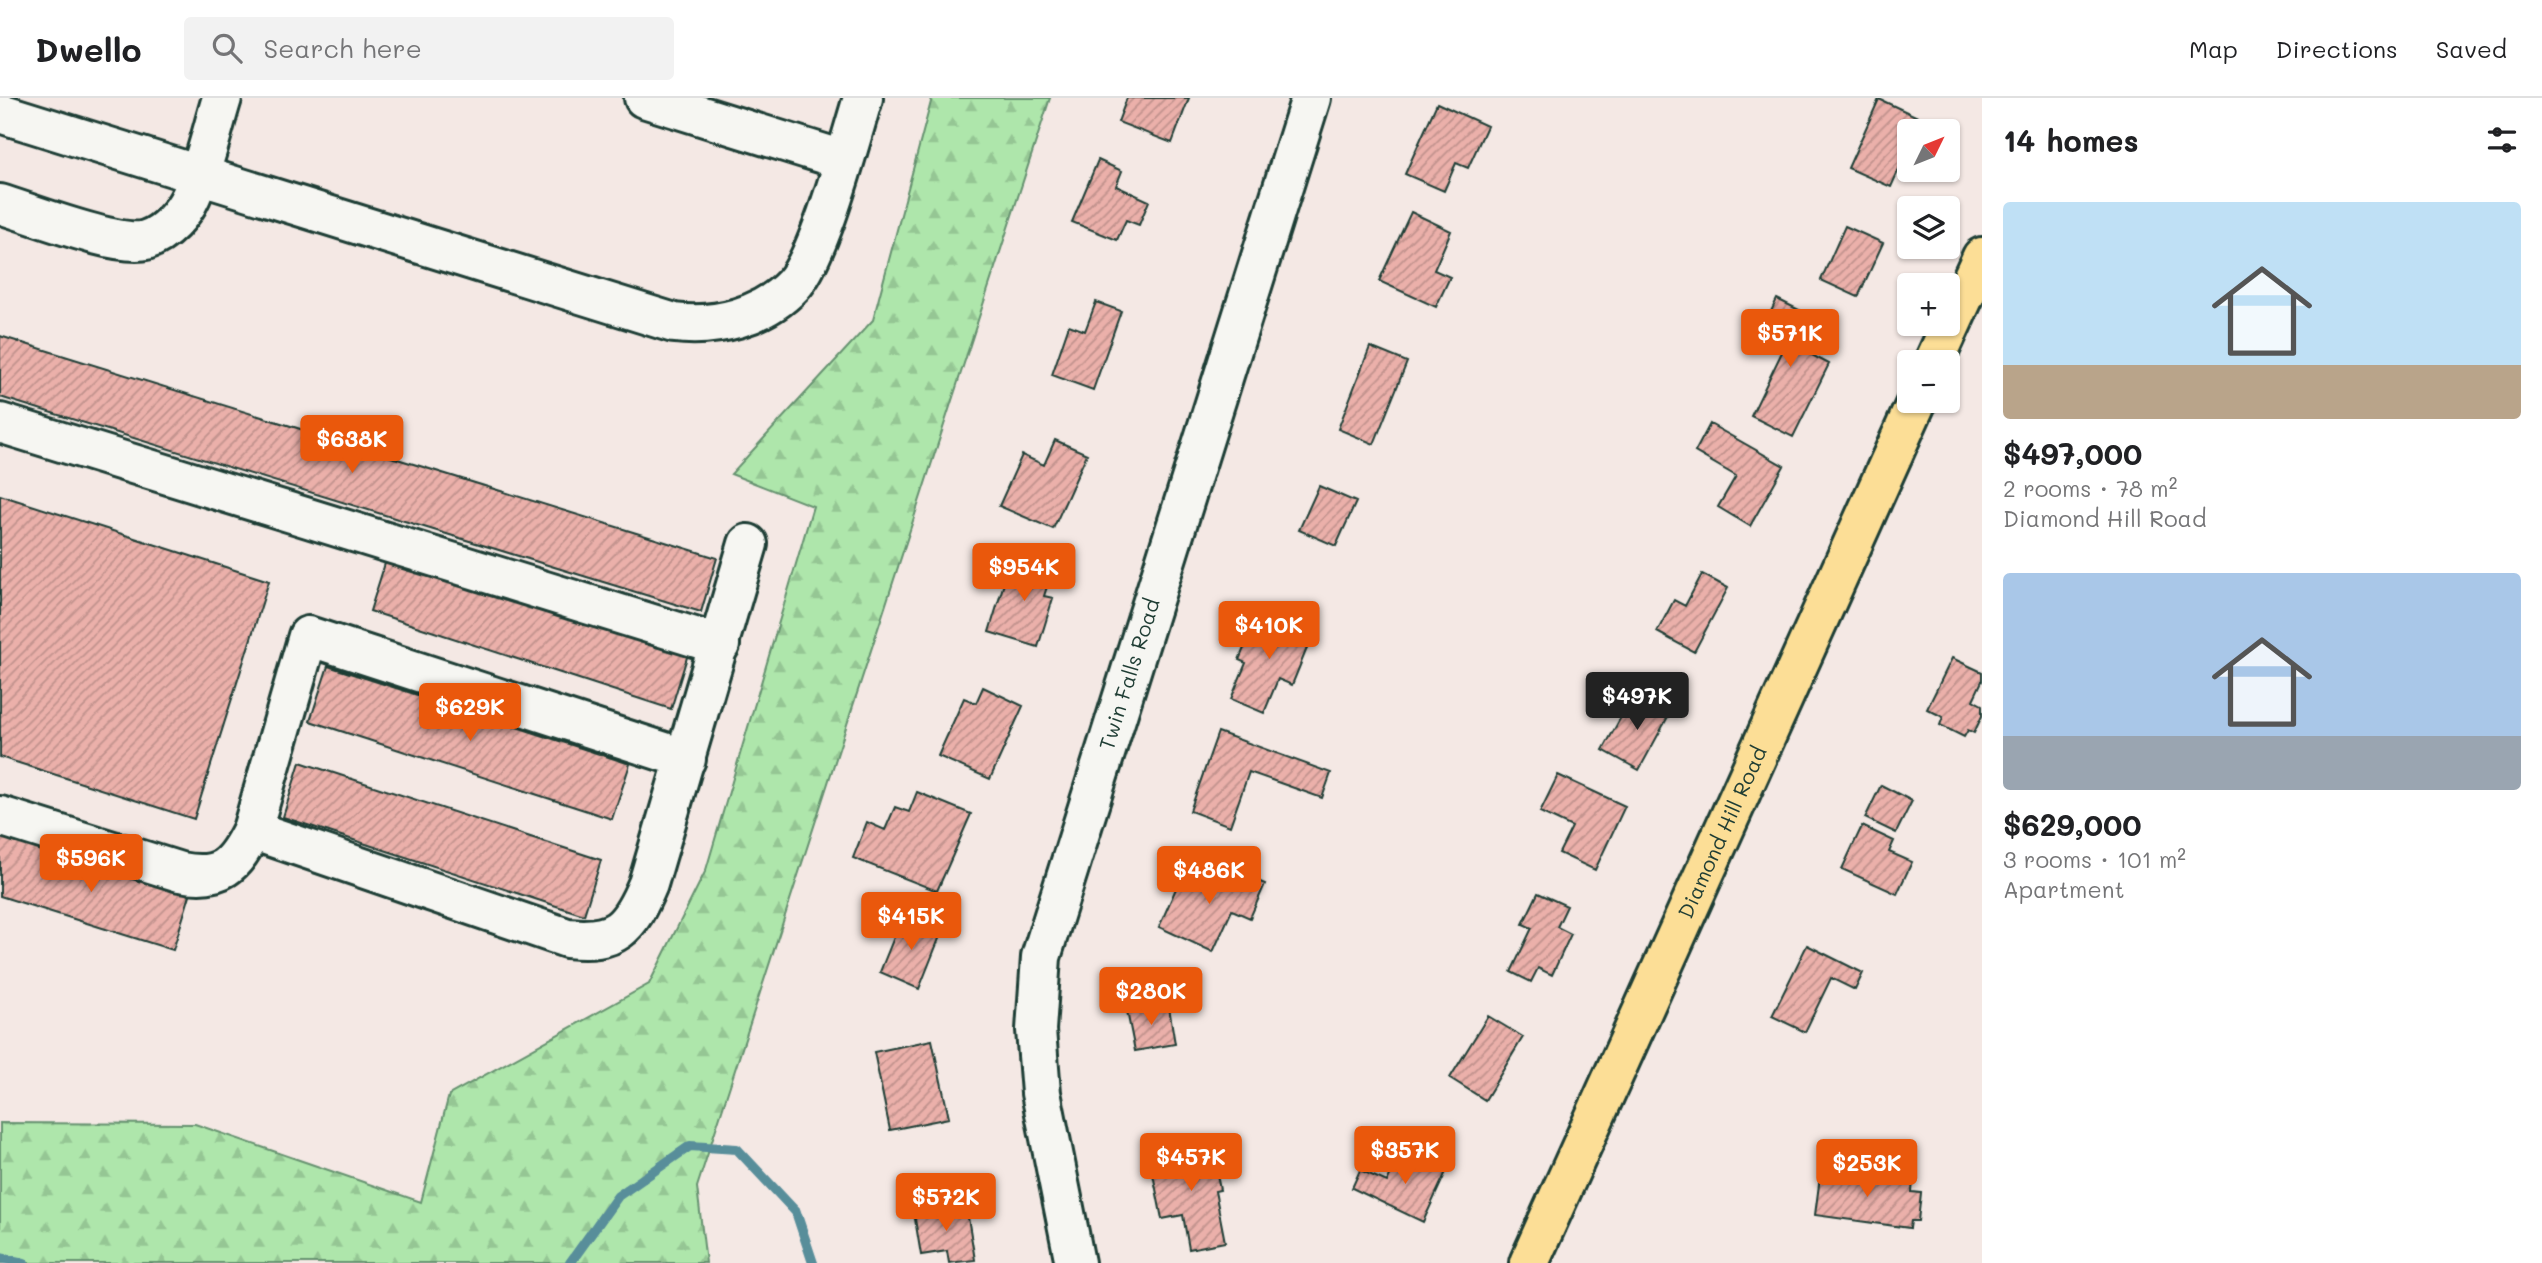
<!DOCTYPE html>
<html lang="en">
<head>
<meta charset="utf-8">
<style>
  body { margin:0; font-family:Mali,sans-serif; background:#f2f2f2; color:#202124; height:100vh; display:flex; flex-direction:column; font-size:26px; white-space:nowrap }
  * { box-sizing:border-box; margin:0 }
  p { font-size:23px; color:#757577 }
  .icon { flex:none; width:38px; height:38px; fill:none; stroke:currentColor; stroke-width:2; stroke-linecap:round; stroke-linejoin:round }
  .map { position:relative; flex:1; overflow:hidden }
  .details { display:flex; flex-direction:column; background:#fff; width:560px }
  .details>* { flex:none }
  .needle { width:46px; rotate:47deg }
  .controls { position:absolute; left:1897px; top:21px; display:grid; gap:14px }
  .controls a { display:grid; place-items:center; width:63px; height:63px; border-radius:7px; background:#fff; box-shadow:0 2px 5px #0004; font-size:35px }
  .price { position:absolute; translate:-50% -60px; padding:0 16px; border-radius:7px; background:#ea580c; color:#fff; font-size:23px; line-height:46px; filter:drop-shadow(0 2px 4px #0008) }
  .price::after { content:''; position:absolute; left:50%; top:42px; width:21px; height:16px; margin-left:-10px; background:inherit; clip-path:polygon(0 0,100% 0,50% 100%) }
  .price.active { background:#222; color:#fff }
  ul { padding:0; list-style:none }
  li { display:grid; align-content:center; gap:14px; height:371px; padding:0 21px }
  li span { display:grid; place-items:center; height:217px; border-radius:7px; color:#555 }
  li>.icon { margin-inline-start:auto }
  span .icon { width:126px; height:126px; fill:#fffc; stroke-width:1 }
  li b { font-size:30px }
  h2 { display:flex; justify-content:space-between; align-items:center; height:84px; padding:0 21px; font-size:30px }
  header { display:flex; align-items:center; gap:42px; box-sizing:border-box; height:98px; padding:0 35px; background:#fff; border-bottom:2px solid #e0e0e0 }
  header strong { font-size:33px }
  nav { display:flex; gap:38px; margin-inline-start:auto; font-size:24px }
  .search { width:490px; height:63px; background:#f2f2f2; display:flex; align-items:center; gap:18px; box-sizing:border-box; padding:0 24px; border-radius:7px; color:#757577; font-size:26px }
  main { display:flex; flex:1; min-height:0 }
  .map>svg:first-child { display:block }
  .forest { fill:url(#forest-firs); stroke:#669270; stroke-width:2 }
  .lines { fill:none; stroke-linecap:round; stroke-linejoin:round }
  .stream { stroke:#588e9a; stroke-width:10 }
  .building { fill:url(#building-hatch); stroke:#1f3d34; stroke-width:2 }
  .minor-casing { stroke:#1f3d34; stroke-width:44 }
  .major-casing { stroke:#1f3d34; stroke-width:44 }
  .minor { stroke:#f6f6f2; stroke-width:38 }
  .major { stroke:#fcde96; stroke-width:38 }
  .labels { text-anchor:middle; stroke-width:7; stroke-linejoin:round; paint-order:stroke }
  .street-label { font-size:21px; fill:#1f3d34; stroke:#f6f6f2 }
</style>
</head>
<body>
<header>
<strong>Dwello</strong>
<div class="search"><svg class="icon" aria-label="search" viewBox="0 0 24 24"><circle cx="10" cy="10" r="6"/><path d="M15 15l6 6"/></svg>Search here</div>
<nav><a>Map</a><a>Directions</a><a>Saved</a></nav>
</header>
<main>
<div class="map">
<svg width="1982" height="1165" viewBox="0 0 1982 1165">
  <defs>
    <pattern id="forest-firs" width="22" height="20" patternUnits="userSpaceOnUse" patternTransform="scale(1.75)"><rect width="22" height="20" fill="#aee6ab"/><path d="M5 1l3.5 6h-7zM16 11l3.5 6h-7z" fill="#95c694"/></pattern>
    <pattern id="building-hatch" width="6" height="6" patternUnits="userSpaceOnUse" patternTransform="scale(1.75)"><rect width="6" height="6" fill="#ebb0aa"/><path d="M-1 1l2-2M0 6l6-6M5 7l2-2" fill="none" stroke="#be908b"/></pattern>
  </defs>
  <rect width="100%" height="100%" fill="#f4e8e4"/>
  <filter id="ink" filterUnits="userSpaceOnUse"><feTurbulence type="fractalNoise" baseFrequency=".0143" numOctaves="2"/><feDisplacementMap in="SourceGraphic" scale="14" xChannelSelector="R" yChannelSelector="G"/><feConvolveMatrix kernelMatrix="1 2 1 2 8 2 1 2 1" color-interpolation-filters="sRGB"/></filter>
  <g filter="url(#ink)">
    <path class="forest" d="M932,0h118l-353,1089 9,76h-706v-140l195,1 226,78 28,-107 200,-111 57,-114 107,-364 -82,-32 142,-154z"/>
    <g class="lines">
      <path class="stream" d="M0,1160l24,5
        M570,1165l48,-67 72,-50 47,3 59,63 17,51"/>
    </g>
    <path class="building" d="M1127,0h62l-17,45 -54,-21z
      M1879,1l43,20 -6,12h-7v16l-18,40 -43,-19z
      M1437,5l50,23 -19,42 -12,-5 -12,28 -39,-17z
      M1098,62l24,11 -6,15 33,15 -10,24 -13,-5 -9,20 -45,-18z
      M1411,114l40,19 -17,39 16,7 -14,30 -57,-26z
      M1845,128l38,17 -25,54 -37,-17z
      M1777,201l46,23 -15,31 21,11 -36,73 -42,-21 33,-68 -25,-12z
      M1096,204l25,9 -28,79 -41,-15 17,-50 16,6z
      M0,238l717,222 -16,54 -701,-215z
      M1370,249l37,15 -33,82 -36,-15z
      M1710,326l74,42 -34,60 -32,-19 18,-31 -41,-24z
      M1055,342l32,14 -34,75 -54,-23 23,-51 22,10z
      M1319,388l37,16 -20,44 -37,-16z
      M0,397l269,86 -75,238 -194,-62z
      M1024,458l30,9 -10,31 9,2 -15,49 -49,-15 20,-65 11,3z
      M387,459l301,97 -17,55 -301,-98z
      M1702,476l26,14 -34,64 -37,-20 17,-32 11,6z
      M1258,516l54,22 -20,49 -14,-6 -14,34 -33,-14 15,-36 -7,-3z
      M1952,560l30,14v9l-9,19 9,5v11l-8,17 -6,-3 -4,7 -24,-12 3,-8 -16,-8z
      M328,568l302,98 -18,55 -302,-98z
      M983,589l40,19 -33,73 -52,-23 26,-58 12,5z
      M1634,595l36,20 -31,57 -36,-20z
      M1218,634l113,41 -9,25 -73,-26 -19,54 -40,-15z
      M300,664l301,98 -17,55 -301,-98z
      M1558,677l67,31 -30,64 -36,-17 13,-26 -32,-15z
      M1881,687l31,16 -16,32 -31,-15z
      M917,694l54,22 -34,77 -84,-33 14,-36 18,8 10,-23 14,5z
      M1862,728l32,15 -5,11 23,10 -15,32 -55,-25z
      M0,738l190,59 -17,55 -173,-54z
      M1185,770l36,16 7,-16 37,16 -15,34 -18,-8 -19,42 -54,-25z
      M1538,795l29,13 -10,21 14,7 -19,41 -14,-7 -7,14 -20,-10 21,-44 -9,-4z
      M903,817l39,16 -23,58 -39,-17z
      M1807,847l56,28 -8,17 -24,-12 -26,54 -33,-16z
      M1168,903l7,43 -40,7 -8,-40z
      M1488,918l35,21 -38,63 -35,-22z
      M932,942l17,78 -59,12 -16,-78z
      M1211,1044l9,48 -5,1 10,51 -36,7 -6,-34 -21,4 -9,-45 10,-2 -4,-20z
      M1401,1053l45,21 -23,50 -71,-34 8,-18 27,12z
      M1821,1071l92,12 -1,11 9,1 -3,28h-7l-1,7 -95,-13z
      M966,1107l9,55 -26,3 -2,-12 -26,4 -7,-42z"/>
    <g class="lines">
      <g class="minor-casing">
        <g id="minor">
          <path d="M644,0l199,62"/>
          <path d="M0,15l674,210c42,5 89,-6 119,-38 27,-29 57,-145 70,-187"/>
          <path d="M0,106c30,9 119,44 146,36 19,-6 37,-26 45,-44 14,-31 21,-66 31,-98"/>
          <path d="M0,325l720,222"/>
          <path d="M0,718l180,56c41,8 54,-6 72,-42l56,-194 378,123"/>
          <path d="M252,732l315,108c49,5 62,-9 81,-54l100,-340"/>
          <path id="s1" d="M1075,1165l-34,-170 -5,-63 5,-73 270,-859"/>
        </g>
      </g>
      <g class="major-casing">
        <g id="major">
          <path d="M1934,264l48,-105"/>
          <path id="s2" d="M1529,1165l388,-862"/>
        </g>
      </g>
      <use href="#minor" class="minor"/>
      <use href="#major" class="major"/>
    </g>
  </g>
  <g class="labels">
    <g class="street-label">
      <text dy="7" stroke="none"><textPath href="#s1" startOffset="606">Twin Falls Road</textPath></text>
      <text dy="7" stroke="none"><textPath href="#s2" startOffset="472">Diamond Hill Road</textPath></text>
    </g>
  </g>
</svg>
<div class="controls">
<a><svg class="needle" viewBox="-14 -14 28 28"><path d="M0-13l5 13h-10z" fill="#e53935"/><path d="M0 13l5-13h-10z" fill="#757577"/></svg></a>
<a><svg class="icon" aria-label="layers" viewBox="0 0 24 24"><path d="M12 4l9 5-9 5-9-5zM3 14l9 5 9-5"/></svg></a>
<a>+</a>
<a>−</a>
</div>
<b class="price" style="left:1790px;top:271px">$571K</b>
<b class="price" style="left:352px;top:377px">$638K</b>
<b class="price" style="left:1024px;top:505px">$954K</b>
<b class="price" style="left:1269px;top:563px">$410K</b>
<b class="price active" style="left:1637px;top:634px">$497K</b>
<b class="price" style="left:470px;top:645px">$629K</b>
<b class="price" style="left:91px;top:796px">$596K</b>
<b class="price" style="left:1209px;top:808px">$486K</b>
<b class="price" style="left:911px;top:854px">$415K</b>
<b class="price" style="left:1151px;top:929px">$280K</b>
<b class="price" style="left:1405px;top:1088px">$357K</b>
<b class="price" style="left:1191px;top:1095px">$457K</b>
<b class="price" style="left:1867px;top:1101px">$253K</b>
<b class="price" style="left:946px;top:1135px">$572K</b>
</div>
<section class="details">
<h2>14 homes<svg class="icon" aria-label="filters" viewBox="0 0 24 24"><path d="M4 7h16M4 17h16"/><circle cx="9" cy="7" r="2"/><circle cx="15" cy="17" r="2"/></svg></h2>
<ul>
<li><span style="background:linear-gradient(#bfe0f5 75%,#b9a48a 0)"><svg class="icon" aria-label="home" viewBox="0 0 24 24"><path d="M3 11l9-7 9 7M6 9v11h12V9"/></svg></span><div><b>$497,000</b><p>2 rooms · 78 m²</p><p>Diamond Hill Road</p></div></li>
<li><span style="background:linear-gradient(#a9c7e8 75%,#9aa5b1 0)"><svg class="icon" aria-label="home" viewBox="0 0 24 24"><path d="M3 11l9-7 9 7M6 9v11h12V9"/></svg></span><div><b>$629,000</b><p>3 rooms · 101 m²</p><p>Apartment</p></div></li>
</ul>
</section>
</main>
</body>
</html>
